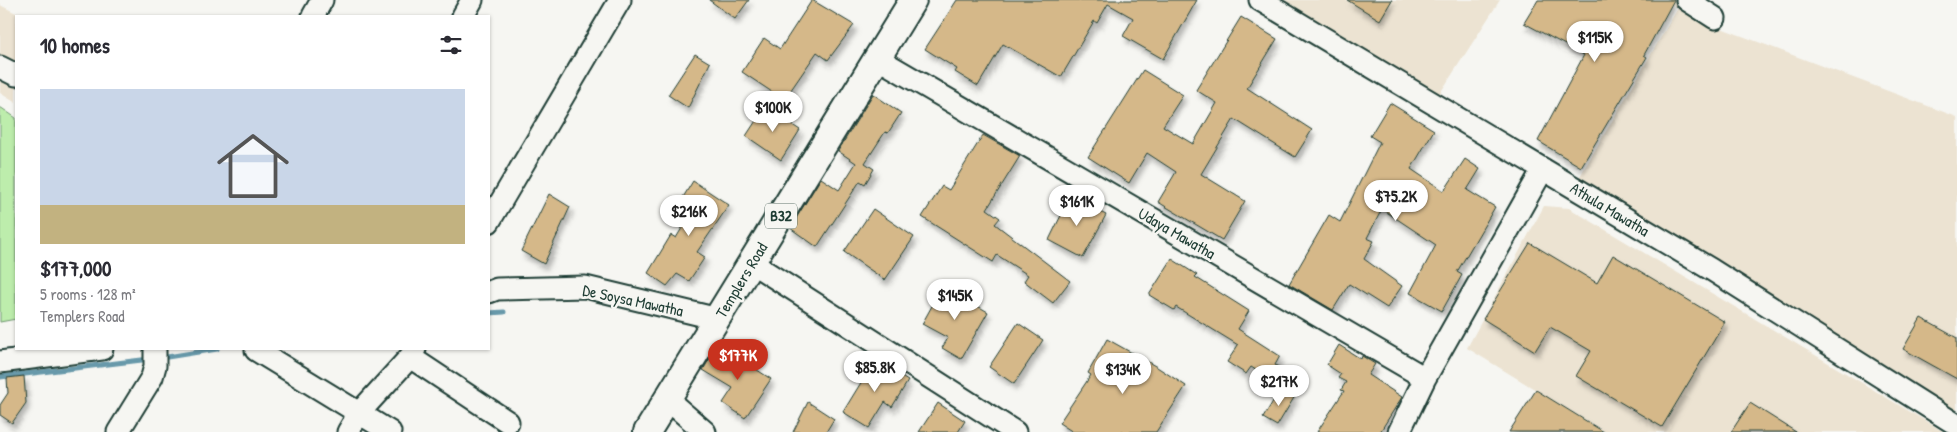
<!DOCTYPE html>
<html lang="en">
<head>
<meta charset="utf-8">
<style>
  body { margin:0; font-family:"Patrick Hand",sans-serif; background:#f2f2f3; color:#2b2b33; height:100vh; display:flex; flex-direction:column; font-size:19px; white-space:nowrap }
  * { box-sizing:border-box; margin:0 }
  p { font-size:16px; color:#7c7c81 }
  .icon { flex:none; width:28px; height:28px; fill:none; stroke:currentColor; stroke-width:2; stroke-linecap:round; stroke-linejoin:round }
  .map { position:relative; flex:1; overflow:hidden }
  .side { position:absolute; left:15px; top:15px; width:475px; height:335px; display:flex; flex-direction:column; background:#fff; border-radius:0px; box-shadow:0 1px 4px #0004 }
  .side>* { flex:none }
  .price { position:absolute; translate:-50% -42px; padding:0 11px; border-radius:18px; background:#fff; color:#222; font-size:16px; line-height:32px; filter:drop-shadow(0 1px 2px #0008) }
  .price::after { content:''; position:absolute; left:50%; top:30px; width:15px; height:11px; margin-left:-8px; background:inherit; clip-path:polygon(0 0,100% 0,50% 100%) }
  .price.active { background:#c8321e; color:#fff }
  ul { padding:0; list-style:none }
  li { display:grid; align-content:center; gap:10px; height:265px; padding:0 25px }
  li+li { border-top:1px solid #e1e1e2 }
  li span { display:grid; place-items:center; height:155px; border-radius:0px; color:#555 }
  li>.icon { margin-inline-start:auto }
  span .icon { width:90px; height:90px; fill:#fffc; stroke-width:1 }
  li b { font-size:21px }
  h2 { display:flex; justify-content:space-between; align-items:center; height:60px; padding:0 25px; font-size:21px }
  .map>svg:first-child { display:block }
  .built { fill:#ece3d2 }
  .green { fill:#bdedac; stroke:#6e9570 }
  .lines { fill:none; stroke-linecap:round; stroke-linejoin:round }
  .stream { stroke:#6799aa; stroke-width:5 }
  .building { fill:#d5b889; stroke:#1f3d34; filter:url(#shadow) }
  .minor-casing { stroke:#1f3d34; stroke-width:25 }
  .major-casing { stroke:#1f3d34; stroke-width:30 }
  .minor { stroke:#f6f6f2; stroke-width:21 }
  .major { stroke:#f6f6f2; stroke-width:26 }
  .labels { text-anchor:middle; stroke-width:5; stroke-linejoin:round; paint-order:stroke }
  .shield { fill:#f6f6f2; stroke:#60746d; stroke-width:1 }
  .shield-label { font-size:15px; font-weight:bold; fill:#1f3d34 }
  .street-label { font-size:16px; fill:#1f3d34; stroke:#f6f6f2 }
</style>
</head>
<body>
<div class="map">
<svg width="1957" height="432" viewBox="0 0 1957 432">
  <defs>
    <filter id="shadow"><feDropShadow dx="3" dy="5.5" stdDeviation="2.5" flood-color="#0004"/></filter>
  </defs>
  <rect width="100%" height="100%" fill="#f6f6f2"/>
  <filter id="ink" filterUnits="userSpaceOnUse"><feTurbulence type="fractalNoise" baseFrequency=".02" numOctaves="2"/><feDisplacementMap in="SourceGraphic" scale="10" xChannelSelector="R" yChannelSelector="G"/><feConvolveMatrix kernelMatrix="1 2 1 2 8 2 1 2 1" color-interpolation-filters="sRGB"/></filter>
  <g filter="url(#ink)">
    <path class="built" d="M1266,0h234l-65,101z
      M1665,0h19l13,19 260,98v296l-381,-230 102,-175z
      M0,5l22,11h-6v87l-16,-10z
      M1544,206l25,2 375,224h-339l-138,-84z"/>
    <path class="green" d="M0,107l16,11v201l-16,3z"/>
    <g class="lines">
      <path class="stream" d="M489,313l15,-1
        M161,358l56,-9
        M0,377l150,-18"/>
    </g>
    <path class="building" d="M709,0h40l-14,19z
      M812,0l42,25 -26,35 -11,-8 -33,48 -42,-28 22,-34 16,11z
      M957,0h240l-34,59 -40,-23 10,-18 -25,-14 -11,19 -3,-2 -33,56 -58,-33 -25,42 -23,-14 2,-3 -32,-20z
      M1347,0h45l-12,20z
      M1538,0h136l-30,55 3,2 -66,110 -43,-26 46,-86 -60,-32z
      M1241,17l36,22 -30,49 65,42 -17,27 -61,-38 -33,55 44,27 -23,39 -64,-38 18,-30 -29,-19 -18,30 -41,-26 55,-87 40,25 -20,31 30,18 24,-41 -21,-13z
      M695,54l15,9 -22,45 -20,-13z
      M873,94l28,19 -13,20 -3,-1 -20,31 9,6 -9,15 -5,-3 -43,66 -27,-19 31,-50 18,12 17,-27 -18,-12z
      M1390,103l44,27 -23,39 33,22 21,-32 15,10 -13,21 28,17 -38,65 5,3 -20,36 -32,-18 26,-48 -54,-36 -15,29 7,3 -10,18 38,27 -15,22 -38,-24 -16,26 -44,-26 40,-69 11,7 40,-80 -10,-6z
      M765,107l35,23 -19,30 -35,-24z
      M983,135l37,21 -33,53 13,9 -5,6 75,57 -17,22 -29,-22 4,-6 -31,-20 -4,7 -71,-45 20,-31 7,4z
      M693,181l36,24 -32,47 8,5 -16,24 -12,-7 -10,12 -19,-13 23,-38 5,3 18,-30 -12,-9z
      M549,194l21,13 -26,57 -23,-13z
      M1070,197l36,18 -23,43 -34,-18z
      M873,209l41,28 -29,43 -41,-28z
      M1530,243l67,40 16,-28 112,67 -63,105 -86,-51 15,-25 -41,-24 -15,24 -52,-32z
      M1172,259l25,16 -2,2 54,34 -11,18 42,27 -5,9 10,6 -8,12 -26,-16 -5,7 -19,-12 11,-17 -62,-38 -2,3 -25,-15z
      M943,286l45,26 -27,47 -19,-11 6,-10 -26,-14z
      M1921,318l36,20v41l-54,-30z
      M1018,323l25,17 -29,44 -25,-17z
      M1107,339l50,28 29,19 -30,46h-83l-14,-9 32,-48 -3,-2z
      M1339,345l22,14 1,-3 13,8 -7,11 34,22 -22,35h-63l27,-41 -3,-1 5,-8 -8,-4 3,-4 -14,-9z
      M716,348l31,18 1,-2 23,15 -26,39 -22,-15 10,-15 -30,-18z
      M876,358l15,9 -1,3 18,11 -16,26 -7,-5 -16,26 -26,-16z
      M24,376l2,27 -14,20 -12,-8v-10l8,-12 -1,-15z
      M1281,388l14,8 -18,30 -14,-8z
      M1536,390l68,42h-95z
      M808,402l26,17 -8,13h-33z
      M938,403l27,18 -7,11h-39z
      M1750,403l46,29h-65z"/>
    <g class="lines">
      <g class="minor-casing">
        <path id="minor" d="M1260,0l452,270 245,155
          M1687,0l28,18
          M313,16l9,-16
          M463,16l9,-16
          M877,58l548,320
          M0,67l16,8
          M489,222l131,-222
          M752,263l263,169
          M489,292l8,-3 88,-2 133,32
          M256,350l134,82
          M410,357l98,65
          M0,362l102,-13
          M668,400l37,32
          M118,432l34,-55 3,-11v-17
          M348,432l11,-19 51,-56 5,-8
          M1399,432l26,-54 118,-209"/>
      </g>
      <g class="major-casing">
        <path id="major" d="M647,432l266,-432"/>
      </g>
      <use href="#minor" class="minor"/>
      <use href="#major" class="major"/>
    </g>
  </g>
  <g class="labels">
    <rect class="shield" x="765" y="203.5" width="32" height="25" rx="4"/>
    <g class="shield-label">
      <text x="781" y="221">B32</text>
    </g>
    <g class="street-label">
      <text transform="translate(1610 209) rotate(31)" y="6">Athula Mawatha</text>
      <text transform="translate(1177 233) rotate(30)" y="6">Udaya Mawatha</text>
      <text transform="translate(741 280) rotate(-59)" y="6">Templers Road</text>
      <text transform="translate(633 300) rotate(12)" y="6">De Soysa Mawatha</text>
    </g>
  </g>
</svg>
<b class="price" style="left:1595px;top:63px">$115K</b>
<b class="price" style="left:773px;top:133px">$100K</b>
<b class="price" style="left:1396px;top:222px">$75.2K</b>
<b class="price" style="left:1077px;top:227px">$161K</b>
<b class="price" style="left:689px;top:237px">$216K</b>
<b class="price" style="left:955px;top:321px">$145K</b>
<b class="price active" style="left:738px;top:381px">$177K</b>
<b class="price" style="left:875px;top:393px">$85.8K</b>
<b class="price" style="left:1123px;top:395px">$134K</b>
<b class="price" style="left:1279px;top:407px">$217K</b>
<section class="side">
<h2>10 homes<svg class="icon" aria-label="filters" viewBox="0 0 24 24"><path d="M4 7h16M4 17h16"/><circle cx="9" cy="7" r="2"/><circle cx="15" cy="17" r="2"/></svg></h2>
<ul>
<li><span style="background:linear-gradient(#c9d6e8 75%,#c2b280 0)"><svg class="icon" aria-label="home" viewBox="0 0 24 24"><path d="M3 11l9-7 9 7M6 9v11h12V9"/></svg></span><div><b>$177,000</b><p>5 rooms · 128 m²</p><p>Templers Road</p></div></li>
</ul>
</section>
</div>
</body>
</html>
